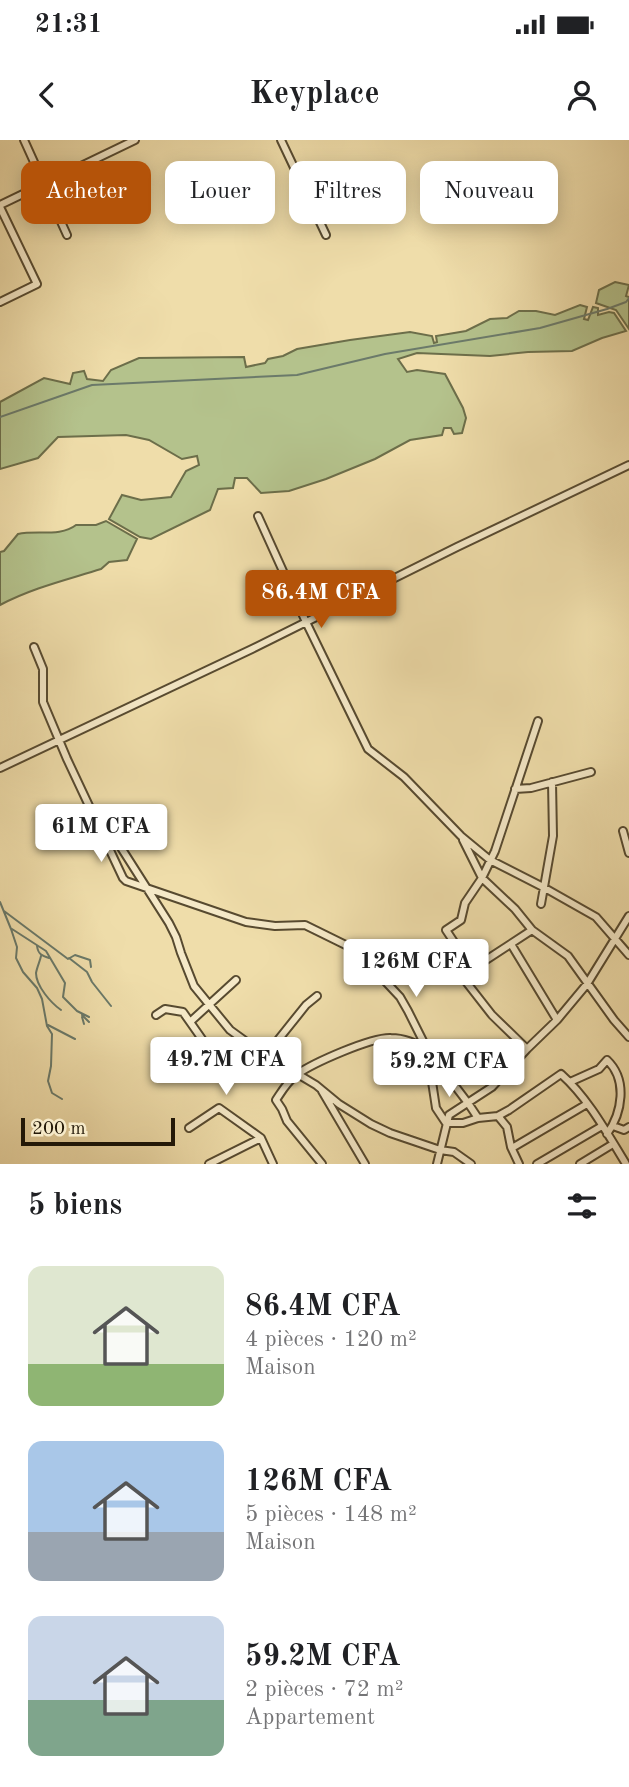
<!DOCTYPE html>
<html lang="fr">
<head>
<meta charset="utf-8">
<style>
  body { margin:0; font-family:"Old Standard TT",serif; background:#f2f2f2; color:#202124; height:100vh; display:flex; flex-direction:column; font-size:26px; white-space:nowrap }
  * { box-sizing:border-box; margin:0 }
  p { font-size:23px; color:#757577 }
  .icon { flex:none; width:38px; height:38px; fill:none; stroke:currentColor; stroke-width:2; stroke-linecap:round; stroke-linejoin:round }
  .map { position:relative; height:1024px; overflow:hidden }
  .side { display:flex; flex-direction:column; background:#fff; flex:1 }
  .side>* { flex:none }
  .top-card { position:absolute; left:21px; top:21px; width:588px; height:63px; display:flex; gap:14px }
  .scale { position:absolute; left:21px; bottom:18px; width:154px; box-sizing:border-box; padding-left:7px; border:4px solid #241908; border-top:0; font-size:19px; line-height:24px; white-space:nowrap; color:#241908; -webkit-text-stroke:5px #f5e9c8; paint-order:stroke }
  .price { position:absolute; translate:-50% -60px; padding:0 16px; border-radius:7px; background:#fff; color:#222; font-size:23px; line-height:46px; filter:drop-shadow(0 2px 4px #0008) }
  .price::after { content:''; position:absolute; left:50%; top:42px; width:21px; height:16px; margin-left:-10px; background:inherit; clip-path:polygon(0 0,100% 0,50% 100%) }
  .price.on { background:#b45309; color:#fff }
  ul { padding:0; list-style:none }
  li { display:flex; align-items:center; gap:21px; height:175px; padding:0 28px }
  li span { display:grid; place-items:center; flex:none; width:196px; height:140px; border-radius:14px; color:#555 }
  li>.icon { margin-inline-start:auto }
  span .icon { width:84px; height:84px; fill:#fffc; stroke-width:1 }
  li b { font-size:30px }
  h2 { display:flex; justify-content:space-between; align-items:center; height:84px; padding:0 28px; font-size:30px }
  .tag { padding:0 24px; border-radius:14px; background:#fff; box-shadow:0 4px 18px #0003; font-size:24px; line-height:63px }
  .tag.on { background:#b45309; color:#fff }
  .status { display:flex; justify-content:space-between; align-items:center; height:49px; padding:0 35px; background:#fff; direction:ltr }
  .status svg { height:19px; fill:currentColor }
  header { display:flex; justify-content:space-between; align-items:center; height:91px; padding:0 28px; background:#fff; font-size:32px; font-weight:700 }
  .map>svg:first-child { display:block }
  .green { fill:#b4c28c; stroke:#6c6e4a; stroke-width:2 }
  .lines { fill:none; stroke-linecap:round; stroke-linejoin:round }
  .stream { stroke:#6b7a6a; stroke-width:2 }
  .minor-casing { stroke:#574a30; stroke-width:10 }
  .minor { stroke:#f5e9c8; stroke-width:6 }
</style>
</head>
<body>
<div class="status"><b>21:31</b><svg viewBox="0 0 49 12"><path d="M0 12V9h3v3zM5 12V6h3v6zM10 12V3h3v9zM15 12V0h3v12zM26 1h20v11H26zM47 4h2v5h-2z"/></svg></div>
<header><svg class="icon" aria-label="back" viewBox="0 0 24 24"><path d="M15 5l-7 7 7 7"/></svg>Keyplace<svg class="icon" aria-label="person" viewBox="0 0 24 24"><circle cx="12" cy="8" r="4"/><path d="M4 21q1-7 8-7t8 7"/></svg></header>
<div class="map">
<svg width="629" height="1024" viewBox="0 0 629 1024">
  <rect width="100%" height="100%" fill="#efddaa"/>
  <filter id="stains"><feTurbulence type="fractalNoise" baseFrequency=".00286" numOctaves="4"/><feColorMatrix values="0 0 0 0 .2 0 0 0 0 .09 0 0 0 0 .02 0 0 0 .5 -.17"/></filter>
  <radialGradient id="worn" r=".72"><stop offset=".6" stop-color="#630" stop-opacity="0"/><stop offset="1" stop-color="#630" stop-opacity=".3"/></radialGradient>
  <path class="green" d="M615,142l14,3 -3,11 3,1v32l-13,-19 -20,-7 3,-13z
    M580,165l7,2 -3,12 4,1 5,-13 5,1v7l11,-3 5,1 12,18 -24,7 -30,13 -44,1 -38,4 -73,-3 -19,6 9,13 10,-2 28,4 18,34 3,10 -4,15 -8,1 -3,-6h-7l-2,7 -32,5 -35,19 -49,20 -37,12 -28,2 -14,-15h-12l-2,10 -15,1 -8,21 -59,29 -11,-2 -31,-18 13,-24 19,5 30,-3 15,-26 13,-6 -2,-9 -15,3 -33,-19 -23,-5 -68,2 -20,21 -38,11v-67l44,-24 26,6 3,-11 11,-2 3,8 16,2 8,-11 28,-12 105,-1 2,10 19,-4 3,-4 15,-3 14,-7 53,-9 60,-8 22,4 2,7 3,-1 -1,-6 30,-5 24,-12 17,-1 12,-7h17l19,4z
    M106,381l31,18 -10,21 -18,2 -8,7c-35,11 -69,19 -101,36v-53l4,-1 14,-17c18,-4 43,3 58,-9h20z"/>
  <g class="lines">
    <path class="stream" d="M0,277l92,-32 205,-10 88,-21 155,-26 67,-19 19,-7 3,-4
      M0,762l11,27 6,18 -1,11 7,14 14,16 5,11 5,27 5,8 -1,32 -3,15 4,12 10,6
      M4,771l64,48 7,-4 15,5 1,7
      M12,789l34,22 19,32 -2,14 14,14 12,6
      M37,806c1,8 5,10 12,12
      M41,816c-1,5 -4,11 -5,17 0,13 15,30 25,37
      M69,818l18,14 5,10 19,24
      M82,875l7,7
      M82,877l2,7
      M48,885l27,14"/>
    <g class="minor-casing">
      <path id="minor" d="M24,0l43,95
        M281,0l45,95
        M0,65l135,-65
        M0,67l37,77 -37,18
        M258,376l48,106 62,127 36,28 57,59 29,24 53,27 53,30 33,38
        M34,507l9,22v33l24,57 56,119 3,3 120,41 29,4 30,-1 63,31 10,12 7,13 15,16 8,14 19,38 41,54 10,15
        M0,628l252,-119 205,-102 172,-82
        M515,649l16,-1 60,-16
        M101,686l8,6 11,14 49,77 7,14 5,16 13,33 36,44 29,21 57,34 23,19 32,20 19,9 50,17 14,2 17,12
        M623,691l6,22
        M463,700l19,38 33,31 17,21 36,26 46,64 15,17
        M541,764l12,-68 -1,-54
        M511,804l46,76
        M463,835l69,-45
        M156,875l9,-6 18,3 26,37
        M190,882l46,-42
        M527,909l-35,-34 -25,-32 -5,-13 -2,-19 -14,-21 15,-10 4,-17 17,-25 13,-27 43,-130
        M266,915l40,-50 11,-9
        M570,942l29,-13 8,-9c21,20 15,53 0,74
        M322,951l43,73
        M613,986l11,4 5,-3
        M189,988l30,-20 42,30 12,26
        M512,1008l75,-44
        M209,1024l52,-26
        M322,1024l-35,-43 -5,-12 -6,-9c6,-9 11,-18 20,-25 17,-12 75,-38 95,-37 13,0 24,5 36,11l9,59 10,15h17l15,-5 20,-2
        M437,1024l12,-49 43,-28 35,-38 30,-29 30,-36 42,-68
        M519,1024l-8,-17 -4,-20 -9,-11 11,-6 52,-36c27,24 46,59 65,90
        M537,1024l65,-38
        M580,1024l33,-20"/>
    </g>
    <use href="#minor" class="minor"/>
  </g>
  <rect width="100%" height="100%" filter="url(#stains)"/>
  <rect width="100%" height="100%" fill="url(#worn)"/>
</svg>
<div class="scale">200 m</div>
<b class="price on" style="left:321px;top:490px">86.4M CFA</b>
<b class="price" style="left:101px;top:724px">61M CFA</b>
<b class="price" style="left:416px;top:859px">126M CFA</b>
<b class="price" style="left:226px;top:957px">49.7M CFA</b>
<b class="price" style="left:449px;top:959px">59.2M CFA</b>
<div class="top-card">
<a class="tag on">Acheter</a>
<a class="tag">Louer</a>
<a class="tag">Filtres</a>
<a class="tag">Nouveau</a>
</div>
</div>
<section class="side">
<h2>5 biens<svg class="icon" aria-label="filters" viewBox="0 0 24 24"><path d="M4 7h16M4 17h16"/><circle cx="9" cy="7" r="2"/><circle cx="15" cy="17" r="2"/></svg></h2>
<ul>
<li><span style="background:linear-gradient(#dfe7d0 70%,#8fb573 0)"><svg class="icon" aria-label="home" viewBox="0 0 24 24"><path d="M3 11l9-7 9 7M6 9v11h12V9"/></svg></span><div><b>86.4M CFA</b><p>4 pièces · 120 m²</p><p>Maison</p></div></li>
<li><span style="background:linear-gradient(#a9c7e8 65%,#9aa5b1 0)"><svg class="icon" aria-label="home" viewBox="0 0 24 24"><path d="M3 11l9-7 9 7M6 9v11h12V9"/></svg></span><div><b>126M CFA</b><p>5 pièces · 148 m²</p><p>Maison</p></div></li>
<li><span style="background:linear-gradient(#c9d6e8 60%,#7fa58c 0)"><svg class="icon" aria-label="home" viewBox="0 0 24 24"><path d="M3 11l9-7 9 7M6 9v11h12V9"/></svg></span><div><b>59.2M CFA</b><p>2 pièces · 72 m²</p><p>Appartement</p></div></li>
</ul>
</section>
</body>
</html>
